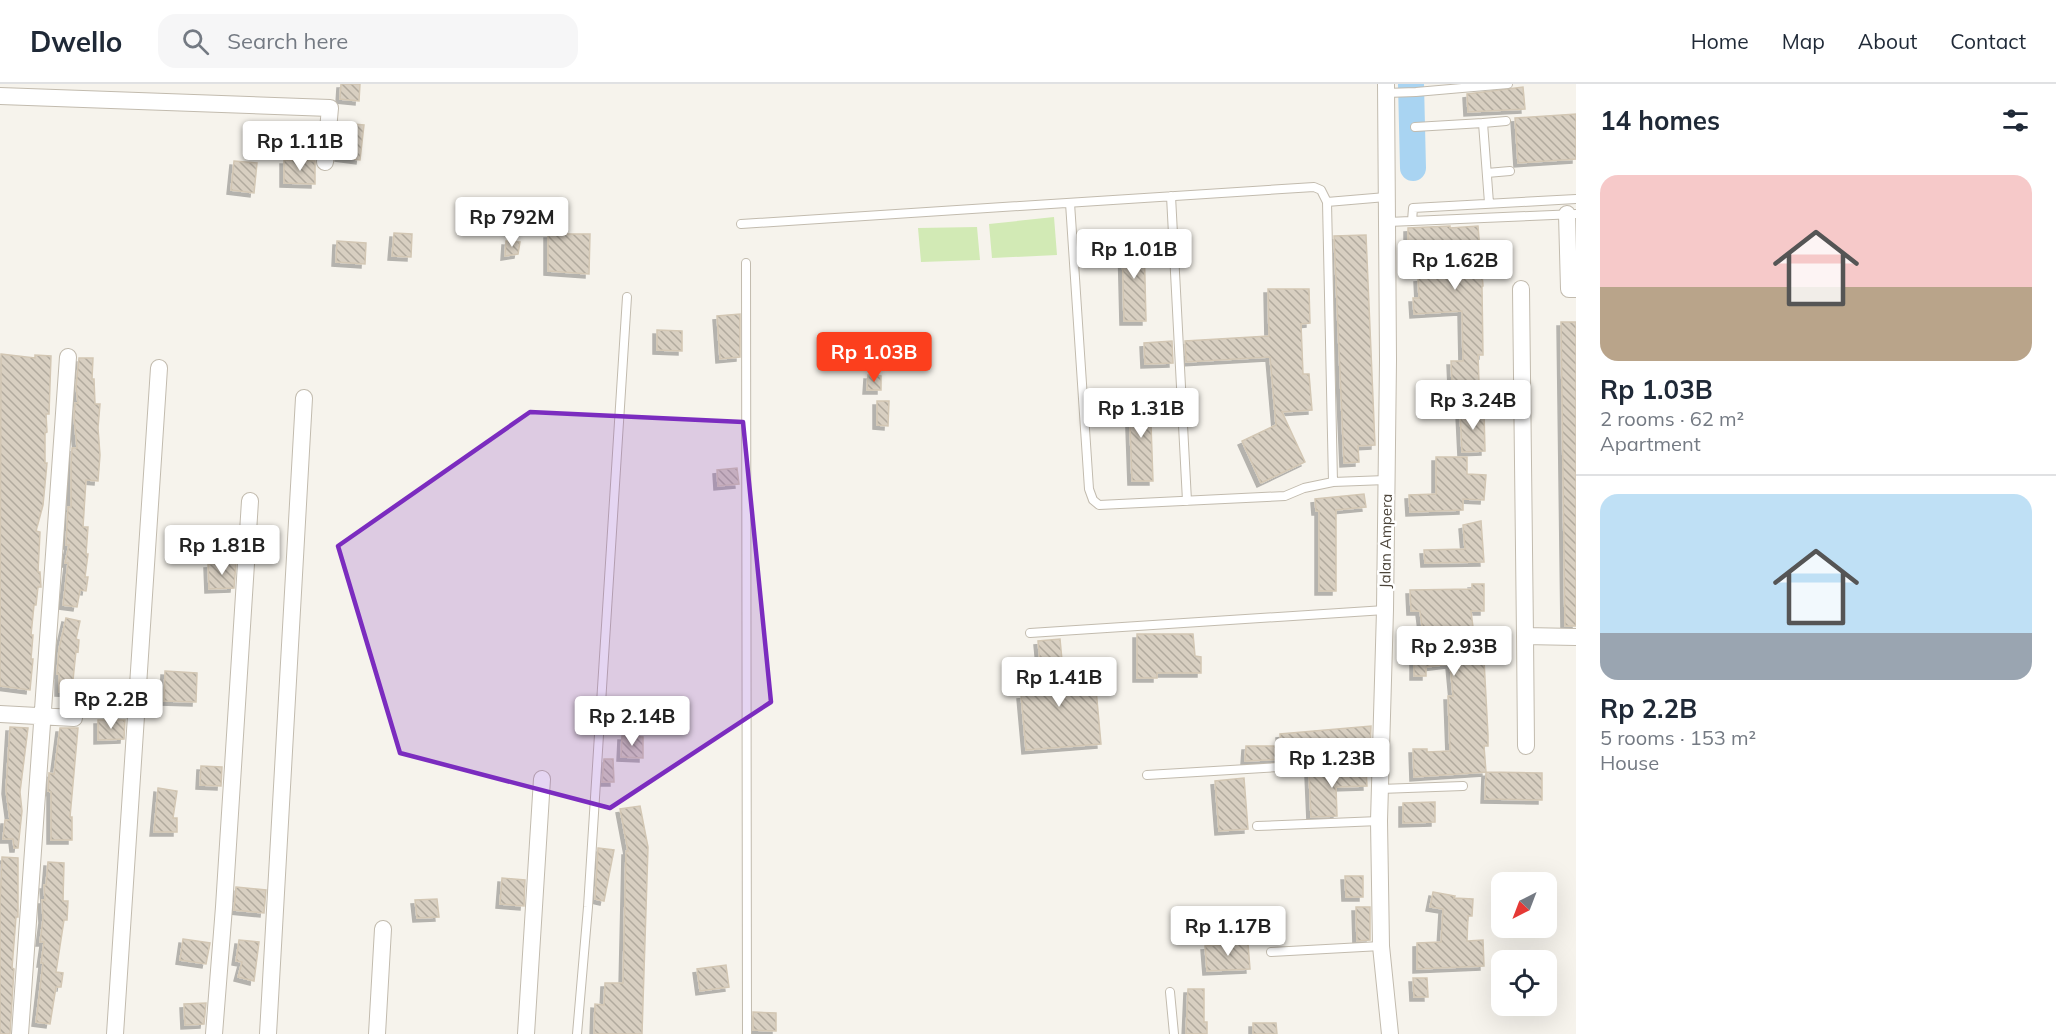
<!DOCTYPE html>
<html lang="en">
<head>
<meta charset="utf-8">
<style>
  body { margin:0; font-family:Mulish,sans-serif; background:#f6f6f7; color:#1f2937; height:100vh; display:flex; flex-direction:column; font-size:22px; white-space:nowrap }
  * { box-sizing:border-box; margin:0 }
  p { font-size:20px; color:#747a83 }
  .icon { flex:none; width:33px; height:33px; fill:none; stroke:currentColor; stroke-width:2; stroke-linecap:round; stroke-linejoin:round }
  .map { position:relative; flex:1; overflow:hidden }
  .sheet { display:flex; flex-direction:column; background:#fff; width:480px }
  .sheet>* { flex:none }
  .needle { width:39px; rotate:222deg }
  .fabs { position:absolute; left:1491px; top:788px; display:grid; gap:12px }
  .fabs a { display:grid; place-items:center; width:66px; height:66px; border-radius:12px; background:#fff; box-shadow:0 6px 24px #0002; font-size:30px }
  .price { position:absolute; translate:-50% -51px; padding:0 14px; border-radius:6px; background:#fff; color:#222; font-size:20px; line-height:39px; filter:drop-shadow(0 2px 3px #0008) }
  .price::after { content:''; position:absolute; left:50%; top:36px; width:18px; height:14px; margin-left:-9px; background:inherit; clip-path:polygon(0 0,100% 0,50% 100%) }
  .price.active { background:#fc3f1d; color:#fff }
  ul { padding:0; list-style:none }
  li { display:grid; align-content:center; gap:12px; height:318px; padding:0 24px }
  li+li { border-top:2px solid #e0e1e3 }
  li span { display:grid; place-items:center; height:186px; border-radius:18px; color:#555 }
  li>.icon { margin-inline-start:auto }
  span .icon { width:108px; height:108px; fill:#fffc; stroke-width:1 }
  li b { font-size:26px }
  h2 { display:flex; justify-content:space-between; align-items:center; height:72px; padding:0 24px; font-size:26px }
  header { display:flex; align-items:center; gap:36px; box-sizing:border-box; height:84px; padding:0 30px; background:#fff; border-bottom:2px solid #e0e1e3 }
  header strong { font-size:28px }
  nav { display:flex; gap:33px; margin-inline-start:auto; font-size:21px }
  .search { width:420px; height:54px; background:#f6f6f7; display:flex; align-items:center; gap:15px; box-sizing:border-box; padding:0 21px; border-radius:18px; color:#747a83; font-size:22px }
  main { display:flex; flex:1; min-height:0 }
  .map>svg:first-child { display:block }
  .garden { fill:#d2eab5 }
  .lines { fill:none; stroke-linecap:round; stroke-linejoin:round }
  .river { stroke:#a9d4f2; stroke-width:26 }
  .building { fill:url(#building-back-hatch); stroke:#d3c7b4; stroke-width:1.5; filter:url(#shadow) }
  .lane-casing { stroke:#c2bbae; stroke-width:10 }
  .street-casing { stroke:#c2bbae; stroke-width:18 }
  .lane { stroke:#fff; stroke-width:8 }
  .street { stroke:#fff; stroke-width:16 }
  .marked { fill:#7b2cbf; fill-opacity:0.2; stroke:#7b2cbf; stroke-width:4.5; stroke-linejoin:round }
  .labels { text-anchor:middle; stroke-width:5; stroke-linejoin:round; paint-order:stroke }
  .street-label { font-size:15px; fill:#4b4439; stroke:#fff }
</style>
</head>
<body>
<header>
<strong>Dwello</strong>
<div class="search"><svg class="icon" aria-label="search" viewBox="0 0 24 24"><circle cx="10" cy="10" r="6"/><path d="M15 15l6 6"/></svg>Search here</div>
<nav><a>Home</a><a>Map</a><a>About</a><a>Contact</a></nav>
</header>
<main>
<div class="map">
<svg width="1576" height="950" viewBox="0 0 1576 950">
  <defs>
    <pattern id="building-back-hatch" width="6" height="6" patternUnits="userSpaceOnUse" patternTransform="scale(1.5)"><rect width="6" height="6" fill="#d8cfc1"/><path d="M-1 5l2 2M0 0l6 6M5-1l2 2" fill="none" stroke="#b1aa9e"/></pattern>
    <filter id="shadow"><feDropShadow dx="-4" dy="4" stdDeviation="0" flood-color="#0004"/></filter>
  </defs>
  <rect width="100%" height="100%" fill="#f6f3ec"/>
  <path class="garden" d="M1054,133l3,38 -65,3 -3,-34z
    M977,143l3,33 -59,2 -3,-34z"/>
  <g class="lines">
    <path class="river" d="M1411,0l2,84"/>
  </g>
  <path class="building" d="M341,0h19l-1,17 -19,-2z
    M1523,3l2,22 -57,3 -1,-18z
    M1576,30v45l-58,4 -3,-45z
    M342,39l22,2 -4,35 -21,-3z
    M284,76l31,1v23l-31,-1z
    M234,77l23,2 -3,30 -23,-3z
    M1450,142v2l28,-2 5,60 -1,1 1,68h-5l1,27 -27,1 -1,-22h12l-1,-50 -48,3 -1,-16h6l-1,-20 43,-3 -2,-27h-51v-20z
    M394,149l18,1 -1,23 -19,-1z
    M548,150h42l-1,40 -41,-3z
    M1366,151l9,210 -17,1 1,16 -15,1 -10,-227z
    M1144,155l2,82h-22l-2,-81z
    M337,157l29,2 -1,21 -29,-2z
    M506,157l14,1 -2,12 -13,2z
    M1268,205h41l1,34 -9,1 2,50h6l3,36 -30,2 23,50 -44,21 -19,-42 34,-16 -6,-68 -84,5 -1,-21 84,-5z
    M740,230v43l-20,2 -3,-43z
    M1561,238h15v304h-11z
    M657,246l25,1v20l-25,-1z
    M1172,257l1,22 -28,1 -1,-21z
    M1,270l34,4v-3l16,1 -2,58h-3l1,18 -2,1v30h2l-4,42 -7,26 4,1 -2,40h2l1,15h-3l-2,18h-2l-3,30h2l-2,24h2l-3,31 -30,-4z
    M79,274h14l-1,21h2l1,25h5l-2,24 2,27 -2,26 -12,-1 -3,47h5l-2,27h2l-3,23h3l-2,14 -6,-1 -3,17 -14,-2 5,-42h-3l4,-18h-3l2,-38h3v-43l1,-16h5l-3,-31 1,-14h3l-2,-17z
    M868,291l13,1v14h-14z
    M1150,312l3,85h-21l-3,-84z
    M877,317h12l-1,25 -11,-1z
    M1484,327l1,40 -23,1 -2,-40z
    M1436,373h31v17l19,1 -2,25 -21,-1v11l-53,2 -1,-17 27,-1z
    M737,384l2,16 -21,2 -1,-16z
    M1364,410l2,13 -30,3v81h-17v-80h-3l-1,-12z
    M1481,437l3,41 -59,1 -1,-13 41,-1 -2,-24z
    M236,479l-2,25 -25,1 -1,-25z
    M1472,500h12v27h-13l4,32 7,-1 2,18 4,75v11h-4l2,26 -72,5 -1,-28h14v3l23,-1 -2,-55h5l-3,-32 -24,3v9h-12v-25h11l-5,-40h-9l-1,-21 62,-1z
    M66,534l14,3 -4,18 3,1 -1,12 -2,-1 -3,29h7l-1,13 -20,-1v-18h-2l2,-25z
    M1137,550h56l2,22 6,1v16h-44v5h-20z
    M1060,555l5,53 31,-3 5,55 -75,6 -5,-55 22,-2 -5,-52z
    M165,587l32,2 -1,29 -32,-1z
    M98,636h27l-1,19 -26,1z
    M1371,642l-1,27h-4v2l-121,6 1,-15h35l-1,-12z
    M10,643l18,1 -8,64 2,19 -4,37h-4l-1,-9h-10l2,-19h5l-4,-30z
    M60,644h18l-8,89h2v23h-21v-48l-3,-1 1,-18 5,1z
    M622,652l21,1v21l-22,-1z
    M604,675h9l1,23h-12z
    M201,682l21,1 -1,19 -21,-1z
    M1366,684l1,18 -31,1 1,29 -26,1 -2,-45z
    M1486,688l56,1v27l-57,-1z
    M1244,694l4,51 -29,2 -4,-50z
    M158,704l19,3 -4,27h4v14h-23z
    M1435,718v20l-32,1v-20z
    M640,722l8,41 -6,187h-48l1,-30 9,1 1,-22h18l3,-132h2l-8,-42z
    M598,764l16,2 -10,51 -9,-2z
    M2,773l16,1v59h-2l-4,51 2,1 -4,65h-10v-130z
    M48,778l16,1 -1,38h5l-1,19h-3l-8,52 7,1 -2,14h-5l-6,37 -14,-2 7,-59h-2l3,-21h-4l3,-23 -1,-19h3l-1,-15h2z
    M1345,792h18v21h-17z
    M502,794l23,2 -1,26 -24,-2z
    M236,803l30,3 -2,23 -30,-3z
    M1433,808l22,4 -1,2 19,1 -1,17h-4l-1,25 16,-1 1,26 -67,3v-26l24,-1 2,-33 -13,-2z
    M437,815l2,18 -22,1 -2,-18z
    M1356,823h14v33l-13,1z
    M183,855l27,4 -4,21 -26,-4z
    M239,856l20,2 -5,39 -16,-4 4,-15 -6,-1z
    M1248,859l2,26 -43,2 -2,-25z
    M726,881l3,22 -29,4 -3,-22z
    M1413,894h14l1,19h-14z
    M1188,905h16v33h3v12h-21z
    M206,919l-2,21 -19,1 -1,-21z
    M753,928l23,1v18l-23,-1z
    M1253,939h23l1,11h-24z"/>
  <g class="lines">
    <g class="lane-casing">
      <path id="lane" d="M1386,9l30,-1 92,-8
        M1483,39l23,-2
        M1415,43l68,-4 6,80
        M1487,89l23,-2
        M1171,112l16,305
        M1327,118l6,280
        M1070,119l19,286 4,11 6,5 186,-9 19,-8 29,-6 53,-2
        M1412,137l1,-13 163,-9
        M1388,138l188,-8
        M741,140l573,-37 7,3 6,12 59,-5
        M746,179l1,771
        M1030,549l355,-23
        M1147,691l233,-14
        M1380,705l83,-3
        M1257,742l122,-5
        M1271,868l110,-6
        M1170,908l4,42
        M577,950l11,-127 39,-610"/>
    </g>
    <g class="street-casing">
      <path id="street" d="M1386,0l2,276 -3,250 -6,211 2,125 9,88
        M0,12l330,12 -5,54
        M1567,130l2,75h7
        M1521,205l4,347
        M0,630l74,4
        M1526,662l-1,-110 51,1
        M20,950l48,-677
        M115,950l44,-666
        M214,950l10,-127 26,-406
        M268,950l36,-636
        M377,950l6,-105
        M526,950l16,-255"/>
    </g>
    <use href="#lane" class="lane"/>
    <use href="#street" class="street"/>
  </g>
  <path class="marked" d="M530,328l213,10 28,280 -161,106 -210,-55 -62,-207z"/>
  <g class="labels">
    <g class="street-label">
      <text transform="translate(1386 457) rotate(-89)" y="5">Jalan Ampera</text>
    </g>
  </g>
</svg>
<div class="fabs">
<a><svg class="needle" viewBox="-14 -14 28 28"><path d="M0-13l5 13h-10z" fill="#e53935"/><path d="M0 13l5-13h-10z" fill="#747a83"/></svg></a>
<a><svg class="icon" aria-label="locate" viewBox="0 0 24 24"><circle cx="12" cy="12" r="6"/><path d="M12 2v4M12 18v4M2 12h4M18 12h4"/></svg></a>
</div>
<b class="price" style="left:300px;top:88px">Rp 1.11B</b>
<b class="price" style="left:512px;top:164px">Rp 792M</b>
<b class="price" style="left:1134px;top:196px">Rp 1.01B</b>
<b class="price" style="left:1455px;top:207px">Rp 1.62B</b>
<b class="price active" style="left:874px;top:299px">Rp 1.03B</b>
<b class="price" style="left:1473px;top:347px">Rp 3.24B</b>
<b class="price" style="left:1141px;top:355px">Rp 1.31B</b>
<b class="price" style="left:222px;top:492px">Rp 1.81B</b>
<b class="price" style="left:1454px;top:593px">Rp 2.93B</b>
<b class="price" style="left:1059px;top:624px">Rp 1.41B</b>
<b class="price" style="left:111px;top:646px">Rp 2.2B</b>
<b class="price" style="left:632px;top:663px">Rp 2.14B</b>
<b class="price" style="left:1332px;top:705px">Rp 1.23B</b>
<b class="price" style="left:1228px;top:873px">Rp 1.17B</b>
</div>
<section class="sheet">
<h2>14 homes<svg class="icon" aria-label="filters" viewBox="0 0 24 24"><path d="M4 7h16M4 17h16"/><circle cx="9" cy="7" r="2"/><circle cx="15" cy="17" r="2"/></svg></h2>
<ul>
<li><span style="background:linear-gradient(#f6c9c9 60%,#b9a48a 0)"><svg class="icon" aria-label="home" viewBox="0 0 24 24"><path d="M3 11l9-7 9 7M6 9v11h12V9"/></svg></span><div><b>Rp 1.03B</b><p>2 rooms · 62 m²</p><p>Apartment</p></div></li>
<li><span style="background:linear-gradient(#bfe0f5 75%,#9aa5b1 0)"><svg class="icon" aria-label="home" viewBox="0 0 24 24"><path d="M3 11l9-7 9 7M6 9v11h12V9"/></svg></span><div><b>Rp 2.2B</b><p>5 rooms · 153 m²</p><p>House</p></div></li>
</ul>
</section>
</main>
</body>
</html>
